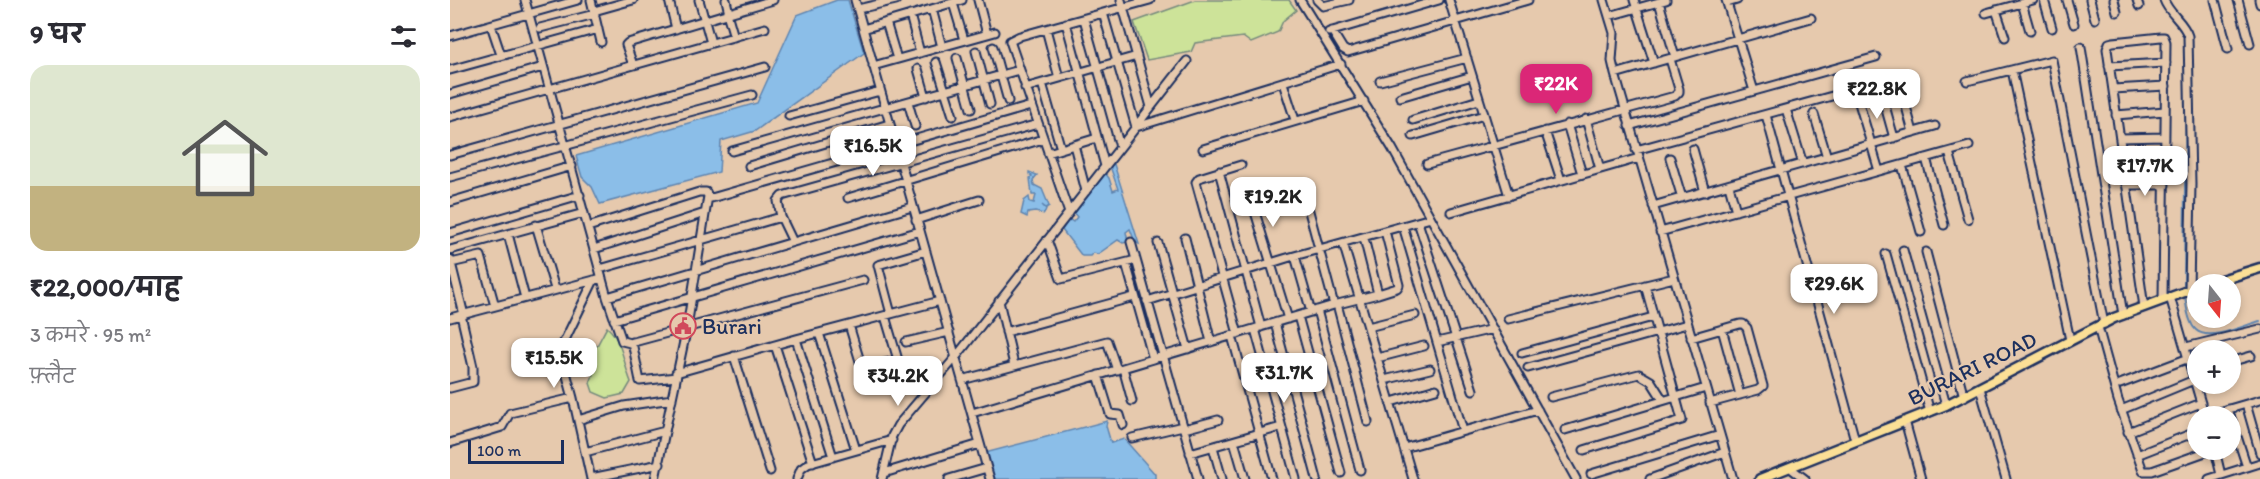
<!DOCTYPE html>
<html lang="hi">
<head>
<meta charset="utf-8">
<style>
  body { margin:0; font-family:Itim,"Playpen Sans Deva",sans-serif; background:#f2f2f3; color:#2b2b33; height:100vh; display:flex; flex-direction:column; font-size:22px; white-space:nowrap }
  * { box-sizing:border-box; margin:0 }
  p { font-size:20px; color:#7c7c81 }
  .icon { flex:none; width:33px; height:33px; fill:none; stroke:currentColor; stroke-width:2; stroke-linecap:round; stroke-linejoin:round }
  .map { position:relative; flex:1; overflow:hidden }
  .panel { display:flex; flex-direction:column; background:#fff; width:450px }
  .panel>* { flex:none }
  .needle { width:39px; rotate:163deg }
  .buttons { position:absolute; left:1737px; top:274px; display:grid; gap:12px }
  .buttons a { display:grid; place-items:center; width:54px; height:54px; border-radius:50%; background:#fff; box-shadow:0 3px 9px #0003; font-size:30px }
  .scale { position:absolute; left:18px; bottom:15px; width:96px; box-sizing:border-box; padding-left:6px; border:3px solid #1b2f5e; border-top:0; font-size:16px; line-height:21px; white-space:nowrap; color:#1b2f5e; -webkit-text-stroke:4px #e6c9ad; paint-order:stroke }
  .price { position:absolute; translate:-50% -51px; padding:0 14px; border-radius:12px; background:#fff; color:#222; font-size:20px; line-height:39px; filter:drop-shadow(0 2px 3px #0008) }
  .price::after { content:''; position:absolute; left:50%; top:36px; width:18px; height:14px; margin-left:-9px; background:inherit; clip-path:polygon(0 0,100% 0,50% 100%) }
  .price.current { background:#db2777; color:#fff }
  ul { padding:0; list-style:none }
  li { display:grid; align-content:center; gap:12px; height:318px; padding:0 30px }
  li+li { border-top:2px solid #e1e1e2 }
  li span { display:grid; place-items:center; height:186px; border-radius:18px; color:#555 }
  li>.icon { margin-inline-start:auto }
  span .icon { width:108px; height:108px; fill:#fffc; stroke-width:1 }
  li b { font-size:26px }
  h2 { display:flex; justify-content:space-between; align-items:center; height:72px; padding:0 30px; font-size:26px }
  main { display:flex; flex:1; min-height:0 }
  .map>svg:first-child { display:block }
  .green { fill:#cde399; stroke:#74897c; stroke-width:1.5 }
  .water { fill:#8bbee8; stroke:#5e85b1; stroke-width:1.5 }
  .lines { fill:none; stroke-linecap:round; stroke-linejoin:round }
  .stream { stroke:#5e85b1; stroke-width:2 }
  .minor-casing { stroke:#1b2f5e; stroke-width:11 }
  .major-casing { stroke:#1b2f5e; stroke-width:13 }
  .minor { stroke:#e6c9ad; stroke-width:7 }
  .major { stroke:#fbdf96; stroke-width:8 }
  .labels { text-anchor:middle; stroke-width:4.5; stroke-linejoin:round; paint-order:stroke }
  .poi-label { font-size:22px; fill:#1b2f5e; stroke:#e6c9ad; text-anchor:start }
  .street-label { font-size:22px; fill:#1b2f5e; stroke:#e6c9ad }
</style>
</head>
<body>
<main>
<section class="panel">
<h2>9 घर<svg class="icon" aria-label="filters" viewBox="0 0 24 24"><path d="M4 7h16M4 17h16"/><circle cx="9" cy="7" r="2"/><circle cx="15" cy="17" r="2"/></svg></h2>
<ul>
<li><span style="background:linear-gradient(#dfe7d0 65%,#c2b280 0)"><svg class="icon" aria-label="home" viewBox="0 0 24 24"><path d="M3 11l9-7 9 7M6 9v11h12V9"/></svg></span><div><b>₹22,000/माह</b><p>3 कमरे · 95 m²</p><p>फ़्लैट</p></div></li>
</ul>
</section>
<div class="map">
<svg width="1810" height="479" viewBox="0 0 1810 479">
  <rect width="100%" height="100%" fill="#e6c9ad"/>
  <filter id="ink" filterUnits="userSpaceOnUse"><feTurbulence type="fractalNoise" baseFrequency=".0167" numOctaves="2"/><feDisplacementMap in="SourceGraphic" scale="12" xChannelSelector="R" yChannelSelector="G"/><feConvolveMatrix kernelMatrix="1 2 1 2 8 2 1 2 1" color-interpolation-filters="sRGB"/></filter>
  <g filter="url(#ink)">
    <path class="green" d="M745,0h94l7,10 -13,11 -5,11 -27,11 -8,-6 -48,6 -4,9 -44,8 -13,-38z
      M157,327c16,14 16,36 24,55l-7,12 -17,4 -14,-6 -3,-9 3,-8 -3,-4 -10,2 1,-7c11,-7 19,-27 26,-39z"/>
    <path class="water" d="M387,0h11l16,53 -109,78 -34,10 -2,31 -119,32 -8,-17 -10,-10 -6,-21 181,-53 40,-88z
      M663,161l26,83 -4,-2 -5,-13 -4,3 2,10 -5,1 -5,-3 -20,14 -5,-1 -3,3h-8l-20,-26 7,-11 4,3 4,-5 -3,-4 30,-41 5,6 4,13 5,-2 -8,-23z
      M579,172l8,3 -4,5 1,5 8,4 7,17 -3,2 -4,-3 4,4 -2,5 -9,-2 -7,1 -1,4 -6,-3 3,-13 5,-4 1,5 4,1 2,-8h-4l-2,-17 2,-2 -3,-2z
      M657,421l-1,5 5,17 13,-4 31,35v5h-162l-8,-26z"/>
    <g class="lines">
      <path class="stream" d="M1734,289l2,-210
        M1735,295c1,10 3,28 11,35 13,12 49,-5 64,-9"/>
      <g class="minor-casing">
        <path id="minor" d="M75,0l82,297 15,44 8,2 233,-63
          M141,0l10,42
          M219,0l7,29
          M249,0l12,43
          M276,0l3,13
          M405,0l135,479
          M528,0l9,34
          M671,0l30,107
          M850,0l92,148 184,331
          M867,0l6,6 26,-6
          M999,0l60,196
          M1154,0l10,33 -2,28 3,13 118,405
          M1184,0l20,63
          M1276,0l28,91
          M1594,0l8,28
          M1617,0l7,24
          M1640,0l5,19
          M1664,0l3,12
          M1687,0l2,6
          M1714,0c5,14 20,22 24,36l3,148 -2,106
          M1765,0l13,49
          M1788,0l12,44
          M1809,0l1,4
          M1209,2l16,55
          M503,3l11,37
          M1277,3l10,-3
          M1572,3l8,28
          M408,9l38,-9
          M482,9l10,38
          M1546,10l9,27
          M144,11l39,-11
          M277,13l7,24
          M653,13l33,114
          M1536,13l47,-13
          M460,15l10,38
          M1159,16l57,-16
          M634,19l36,128
          M436,22l11,37
          M616,23l39,143
          M41,25l10,30
          M90,28l55,-14
          M413,29l99,-29
          M596,29l13,49
          M882,31l11,18 5,3 180,-52
          M879,32l110,-32
          M0,36l128,-36
          M543,47l15,54
          M1631,47l42,268
          M526,51l14,53
          M507,58l14,51
          M486,62l17,54
          M183,65l-7,-20 2,-2 145,-43
          M423,66l122,-34
          M1659,66l57,-3
          M468,69l8,28
          M0,70l148,-41
          M1562,70l58,270
          M1165,74l196,-56
          M930,81l87,-23
          M1517,81l85,-21 52,264
          M592,83l19,66
          M833,83l12,37
          M575,88l112,-32
          M1663,89l53,-3
          M1452,92l11,40
          M0,94l93,-27
          M1432,95l12,43
          M950,97l72,-21
          M458,102l7,24
          M1409,103l20,68
          M1336,109l17,55
          M1364,114l13,43
          M1316,115l89,325
          M1666,115l49,-4
          M339,116l91,-25
          M0,117l315,-89
          M1136,119l14,50
          M963,120l66,-20
          M1117,124l15,50
          M687,125l50,-64
          M1179,126l247,-69
          M1095,131l16,49
          M963,136l71,-21
          M1670,138l45,-1
          M624,145l12,46
          M753,149l161,-48
          M1243,149l12,43
          M1186,150l196,-54
          M282,151l287,-81
          M1499,152l19,67
          M598,153l49,-15
          M0,155l315,-88
          M1220,158l12,40
          M1476,158l18,67
          M1673,161l42,-1
          M977,164l248,-68 4,-4v-3l-9,-30
          M1452,165l19,67
          M299,166l140,-42
          M769,171l42,156
          M0,177l302,-82
          M1279,185l7,26
          M1676,185h39
          M398,198l195,-59
          M258,199l323,-93
          M801,199l37,120
          M856,200l28,105
          M0,202l122,-36
          M1203,206l282,-80
          M1001,212l188,-54
          M619,213l-59,-172 10,-5 130,-36
          M331,217l-3,-16 4,-5 256,-72
          M466,220l63,-20
          M968,222l55,168
          M86,225l19,64
          M953,226l60,205
          M138,227l111,-35h7l2,4 -21,131 -32,152
          M1210,232l309,-86
          M0,233l130,-38
          M58,234l17,64
          M735,238l26,104
          M597,240l14,39 75,-19
          M681,242l67,237
          M708,243l30,106
          M893,243l70,236
          M144,249l111,-36
          M0,250l134,-37
          M1453,250l43,155
          M1476,252l38,145
          M1436,254l44,158
          M845,256l16,56
          M0,259l14,56
          M1,263l30,-7 14,50
          M676,263l27,96
          M150,269l181,-52 12,25
          M928,294l19,-6 2,-3 -14,-54
          M157,297l305,-90
          M1720,297l35,120
          M549,301l15,64
          M697,301l140,-43 144,-40
          M887,304l31,118
          M1694,307l-37,-258 2,-6 4,-1 48,-5h3l2,5 -3,258
          M867,310l43,160
          M441,314l-13,-49 48,-14
          M848,316l43,157
          M0,318l152,-40
          M1058,319l166,-41
          M164,320l306,-89
          M825,323l42,156
          M399,325l13,43 36,-8 -13,-44
          M918,327l47,-12
          M1648,327l20,73 25,71h9l59,-21
          M805,329l41,150
          M1272,329l18,66
          M556,332l128,-35
          M369,333l37,117
          M788,334l-42,-152 3,-4 42,-13
          M782,336l40,143
          M1241,338l49,-14h3l4,4 16,58 -5,4 -48,13
          M346,339l37,118
          M182,342l8,39 36,-4
          M456,342l43,-10
          M987,342l56,-13
          M325,345l38,118
          M1736,347l74,-18
          M1072,353l131,-36
          M284,356l36,115
          M927,358l47,-12
          M1780,362l21,-6
          M673,368l9,33
          M1078,368l159,-44
          M226,373l120,-34 144,-38
          M648,375l12,39 10,1 3,10
          M512,380l145,-39 10,29
          M934,380l46,-11
          M1670,384l69,-26
          M0,388l23,-6v-15l-12,-52
          M1530,388l26,91
          M1101,397l88,-23 12,7 12,19
          M123,398l-13,-48 34,-70
          M941,402l45,-13
          M1796,404l14,49
          M1778,409l19,58
          M1671,410l73,-30
          M522,413l362,-108 44,-11 -14,-56
          M1755,416l55,-16
          M128,420l46,-14 48,-7
          M1455,421l16,58
          M734,429l34,-9
          M1115,430l141,-42
          M1678,432l73,-29
          M682,438l51,-12
          M784,441l11,38
          M0,443l52,-16 8,-14 63,-15 18,81
          M763,447l9,32
          M954,448l134,-38
          M1134,450l98,-30 -37,-135
          M1765,450l6,25
          M135,452l80,-21
          M740,453l91,-26
          M1687,455l61,-24
          M1343,470l12,9
          M434,473l96,-29
          M1141,474l129,-39
          M141,478l69,-14
          M347,479l4,-10 7,-5 84,-24
          M432,479l10,-43 6,-11 58,-68 180,-230 205,-63
          M499,479l38,-11
          M1200,479l75,-27
          M1759,479l51,-16"/>
      </g>
      <g class="major-casing">
        <path id="major" d="M1755,285l55,-17
          M1310,479l186,-74 168,-87 84,-31"/>
      </g>
      <use href="#minor" class="minor"/>
      <use href="#major" class="major"/>
    </g>
  </g>
  <defs>
    <g id="civic-ring" transform="scale(1.35)"><circle r="9.5" fill="#e6c9ad" stroke="#d1495b" stroke-width="1.5"/><path d="M-.6-6.5H3V-4.5H.6V-3L4-1V1h2V6H-6V1h2V-1L-.6-3ZM-1.2 2.5V6h2.4V2.5Z" fill="#d1495b"/></g>
  </defs>
  <g fill-rule="evenodd">
    <use href="#civic-ring" x="233" y="326"/>
  </g>
  <g class="labels">
    <g class="poi-label">
      <text x="252" y="334">Burari</text>
    </g>
    <g class="street-label">
      <text transform="translate(1522 368) rotate(-26)" y="8">BURARI ROAD</text>
    </g>
  </g>
</svg>
<div class="buttons">
<a><svg class="needle" viewBox="-14 -14 28 28"><path d="M0-13l5 13h-10z" fill="#e53935"/><path d="M0 13l5-13h-10z" fill="#7c7c81"/></svg></a>
<a>+</a>
<a>−</a>
</div>
<div class="scale">100 m</div>
<b class="price current" style="left:1106px;top:115px">₹22K</b>
<b class="price" style="left:1427px;top:120px">₹22.8K</b>
<b class="price" style="left:423px;top:177px">₹16.5K</b>
<b class="price" style="left:1695px;top:197px">₹17.7K</b>
<b class="price" style="left:823px;top:228px">₹19.2K</b>
<b class="price" style="left:1384px;top:315px">₹29.6K</b>
<b class="price" style="left:104px;top:389px">₹15.5K</b>
<b class="price" style="left:834px;top:404px">₹31.7K</b>
<b class="price" style="left:448px;top:407px">₹34.2K</b>
</div>
</main>
</body>
</html>
